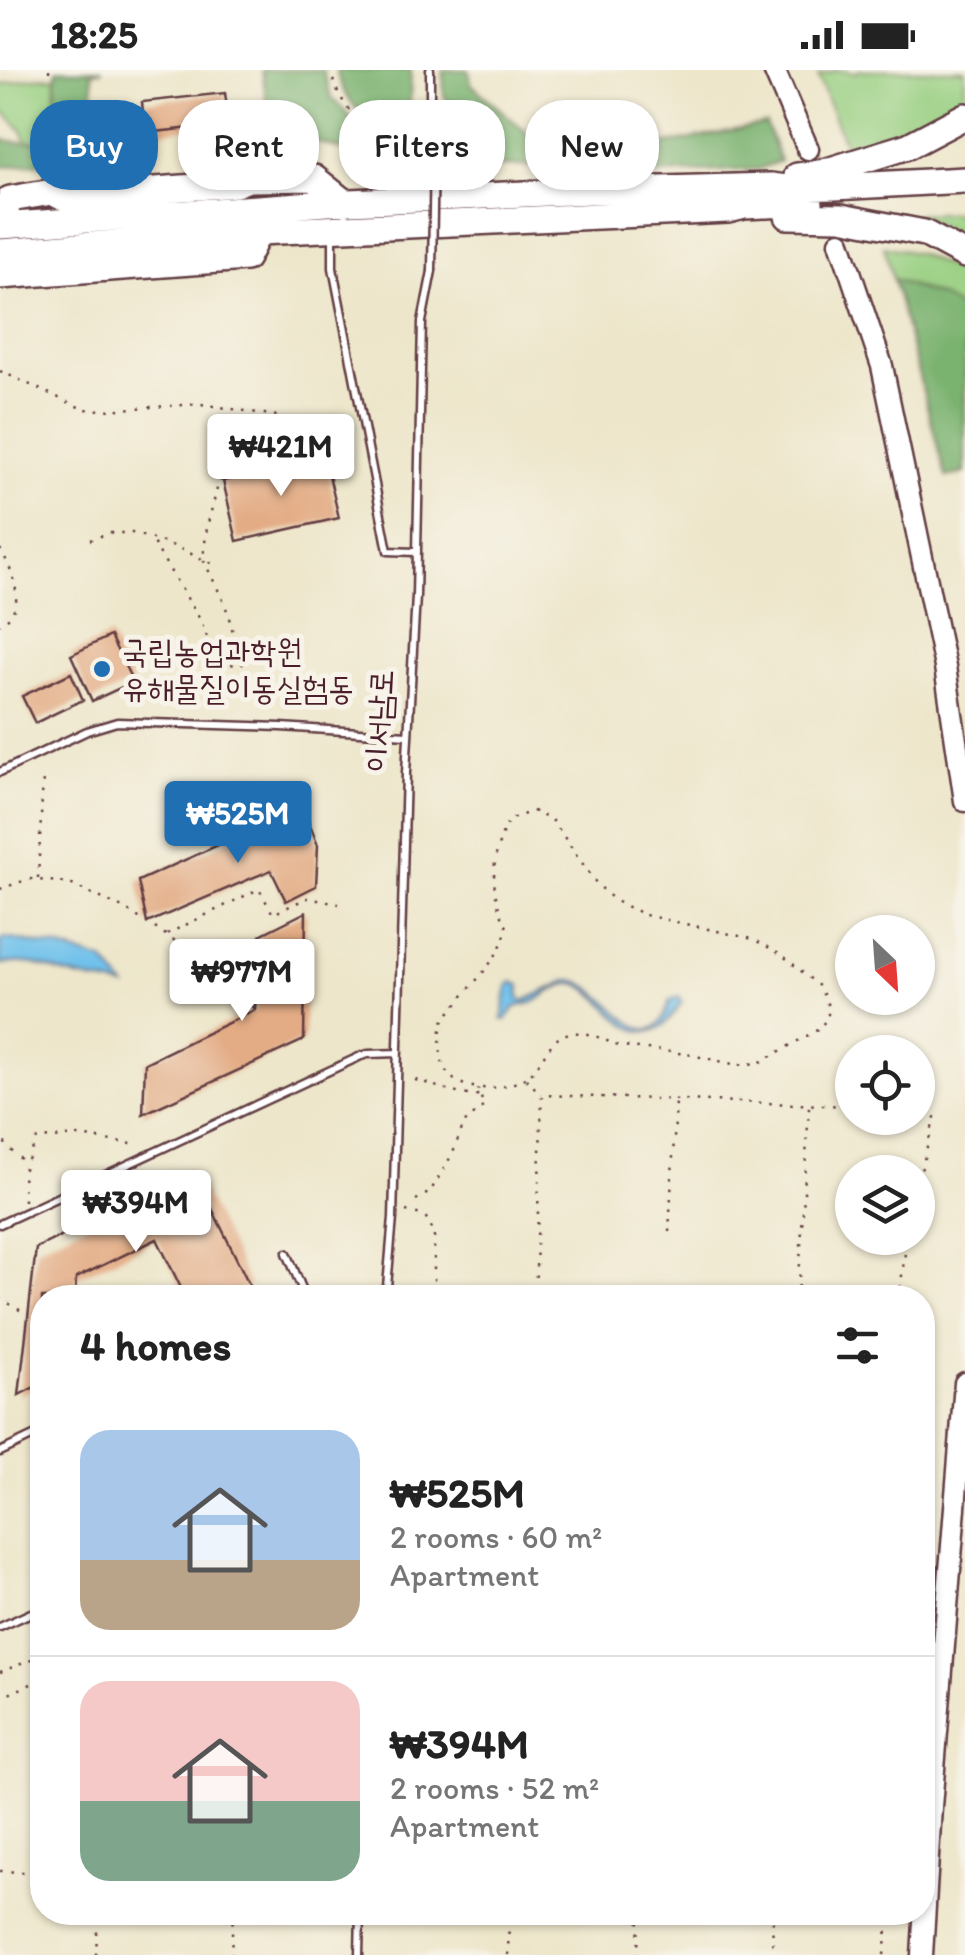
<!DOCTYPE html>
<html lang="en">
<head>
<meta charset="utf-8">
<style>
  body { margin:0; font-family:Itim,"Poor Story",sans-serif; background:#f6f6f6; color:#222; height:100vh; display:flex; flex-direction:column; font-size:38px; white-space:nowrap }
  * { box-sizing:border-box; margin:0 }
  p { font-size:32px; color:#767676 }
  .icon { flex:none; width:55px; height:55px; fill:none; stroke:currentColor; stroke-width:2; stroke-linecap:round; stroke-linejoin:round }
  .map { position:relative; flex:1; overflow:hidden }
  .panel { position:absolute; left:30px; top:1215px; width:905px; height:640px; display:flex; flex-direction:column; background:#fff; border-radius:40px; box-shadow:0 2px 8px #0004 }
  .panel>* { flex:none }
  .hud { position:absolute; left:30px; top:30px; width:905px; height:90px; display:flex; gap:20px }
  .needle { width:65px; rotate:155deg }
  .tools { position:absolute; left:835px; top:845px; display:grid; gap:20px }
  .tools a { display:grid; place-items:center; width:100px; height:100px; border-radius:50%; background:#fff; box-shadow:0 2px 8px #0004; font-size:50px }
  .price { position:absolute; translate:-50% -85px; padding:0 22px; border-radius:10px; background:#fff; color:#222; font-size:32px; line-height:65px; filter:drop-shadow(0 2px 5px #0008) }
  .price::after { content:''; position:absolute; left:50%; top:60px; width:30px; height:22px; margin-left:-15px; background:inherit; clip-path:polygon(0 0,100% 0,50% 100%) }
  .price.current { background:#1f6fb2; color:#fff }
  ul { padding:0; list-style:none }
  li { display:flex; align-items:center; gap:30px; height:250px; padding:0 50px }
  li+li { border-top:2px solid #e0e0e0 }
  li span { display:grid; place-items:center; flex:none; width:280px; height:200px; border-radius:30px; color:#555 }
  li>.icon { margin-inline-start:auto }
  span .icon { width:120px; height:120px; fill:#fffc; stroke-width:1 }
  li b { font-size:42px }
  h2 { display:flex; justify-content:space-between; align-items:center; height:120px; padding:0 50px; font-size:42px }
  .pill { padding:0 35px; border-radius:40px; background:#fff; box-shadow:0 2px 8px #0004; font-size:35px; line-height:90px }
  .pill.current { background:#1f6fb2; color:#fff }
  .status { display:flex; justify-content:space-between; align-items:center; height:70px; padding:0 50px; background:#fff; direction:ltr }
  .status svg { height:28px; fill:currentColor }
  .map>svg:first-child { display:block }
  .green { fill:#98cf81; stroke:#717756; stroke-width:2.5 }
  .forest { fill:#7ab26f; stroke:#62684d; stroke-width:2.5 }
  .water { fill:#70c1eb; stroke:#5d708b; stroke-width:2.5 }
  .building { fill:#e3ac85 }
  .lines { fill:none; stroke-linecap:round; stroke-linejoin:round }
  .secondary-tunnel { stroke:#ccbeaa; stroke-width:20; stroke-dasharray:20 10; stroke-linecap:butt }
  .service-casing { stroke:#623d43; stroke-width:11 }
  .secondary-casing { stroke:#623d43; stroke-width:25 }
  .motorway-casing { stroke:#623d43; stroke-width:30 }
  .path { stroke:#623d43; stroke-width:2.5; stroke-dasharray:2.5 8; stroke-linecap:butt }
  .service { stroke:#fff; stroke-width:6 }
  .secondary { stroke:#fff; stroke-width:20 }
  .motorway { stroke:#fff; stroke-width:25 }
  .service-bridge-casing { stroke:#623d43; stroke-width:11; stroke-linecap:butt }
  .service-bridge { stroke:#fff; stroke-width:6 }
  .poi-dot { fill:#1f6fb2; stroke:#f7f3e8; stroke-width:4 }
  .labels { text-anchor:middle; stroke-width:10; stroke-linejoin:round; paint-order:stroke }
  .poi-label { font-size:32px; fill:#4a1f2b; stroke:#f7f3e8; text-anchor:start }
  .street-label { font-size:32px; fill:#4a1f2b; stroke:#f7f3e8 }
</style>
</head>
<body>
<div class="status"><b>18:25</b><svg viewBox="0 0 49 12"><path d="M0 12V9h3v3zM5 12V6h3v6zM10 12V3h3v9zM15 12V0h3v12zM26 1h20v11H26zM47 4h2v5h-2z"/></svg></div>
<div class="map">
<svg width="965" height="1885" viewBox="0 0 965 1885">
  <rect width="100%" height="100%" fill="#f7f3e8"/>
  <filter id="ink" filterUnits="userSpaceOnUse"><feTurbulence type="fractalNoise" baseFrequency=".01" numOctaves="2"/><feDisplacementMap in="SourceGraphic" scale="20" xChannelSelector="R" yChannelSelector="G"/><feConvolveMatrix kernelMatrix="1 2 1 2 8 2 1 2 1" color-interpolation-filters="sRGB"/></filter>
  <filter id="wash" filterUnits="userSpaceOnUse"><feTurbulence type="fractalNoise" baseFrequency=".0048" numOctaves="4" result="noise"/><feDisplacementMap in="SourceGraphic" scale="40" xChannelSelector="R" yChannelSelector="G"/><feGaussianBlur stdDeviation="2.25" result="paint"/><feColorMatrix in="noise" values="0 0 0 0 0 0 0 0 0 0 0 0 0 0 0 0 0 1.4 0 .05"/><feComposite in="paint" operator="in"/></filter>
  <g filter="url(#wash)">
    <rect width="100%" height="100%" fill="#ede6ca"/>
    <path class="green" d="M837,0l20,3 2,-3h106v34l-64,34 -55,10 -28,-72z
      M56,7l-1,64 -28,1 -6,-13 -21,-21v-23l31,-7z
      M965,142v27l-50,-25z
      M884,176l35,8 46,20v39l-23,-16 -49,-18z"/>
    <path class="forest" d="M56,0h47l-11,2 5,86 -97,9v-28l17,3 38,-1z
      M262,0h61l8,27 38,39 36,12v20l-85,-25 -47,4z
      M336,0h75l-2,63c-39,-13 -62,-20 -73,-63z
      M443,0h26l2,14 69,60 63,13 163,-33 14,37 -21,8 -156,8 -37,-11h-100l3,-42 -25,-28z
      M893,209l49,18 23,16v160l-19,4z"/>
    <path class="water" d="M5,868l56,10 43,13 21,26c-16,-4 -32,-6 -47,-10 -33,-8 -41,-18 -78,-13v-23z
      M569,910c36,-2 81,97 101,20l10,-3 2,5c-6,8 -12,19 -21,25 -34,23 -57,-39 -87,-43 -15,-2 -30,14 -43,19 -3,1 -13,3 -16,4l-9,13 -4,-1 6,-33 4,-4 8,3 -1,13 5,3z"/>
    <g id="blocks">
      <path class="building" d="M225,23l4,31 -84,9 -3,-31z
        M325,388l14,60 -102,23 -14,-60z
        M110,566l23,46 -41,19 -21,-46z
        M71,603l12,27 -48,23 -13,-27z
        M303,737l15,38 -2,41 -30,15 -15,-31 -124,53 -9,-42z
        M306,842l-2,128 -161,74 2,-51 110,-53 5,-75z
        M194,1102l56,114 -24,12h-40l-29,-59 -81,39 -1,20h-33v85l-23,12 17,-147z"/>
    </g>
  </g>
  <g filter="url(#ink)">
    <use href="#blocks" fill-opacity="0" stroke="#623d43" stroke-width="2.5"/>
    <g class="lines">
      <path class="secondary-tunnel" d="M808,79l32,93"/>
      <g class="service-casing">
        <path id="service" d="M430,0v50l4,29
          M333,165v33l55,283 28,1
          M0,702l87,-41 30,-9 164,5 126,8
          M0,1154l361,-168 7,-2 30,-1
          M287,1183l19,45
          M386,1228l7,-80 13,-445 10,-177 6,-274 10,-51
          M0,1382l42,-20
          M0,1557l42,-19
          M359,1885l1,-43"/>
      </g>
      <g class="secondary-casing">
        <path id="secondary" d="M774,0l34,79
          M840,172l42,124 63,301 20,134
          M922,1885l9,-148 34,-424"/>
      </g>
      <g class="motorway-casing">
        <path id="motorway" d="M235,103l13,6 66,-1 31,25
          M797,106l27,-4 84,-26 57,-30
          M248,109l-12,5 -174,13 -10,-5 -42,7 -10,27 327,-23 263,-12 181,-5 15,2 48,-1 131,-7
          M788,146l53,1 83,16 41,22
          M0,182l259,-20 469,-22 16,-4 66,-3
          M0,206l246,-18 13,-26"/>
      </g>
      <path class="path" d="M49,0v2
        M330,0c6,22 19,47 40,58 11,6 27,8 39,10l9,-7
        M0,301l83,38 21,1 97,-6 76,12 18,7 4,8 -5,11 -14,9 -25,6 -33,21 -4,7 -11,42 -4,32 22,45 8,28 11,14 4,14 -7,5 -14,-1 -13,-9 -13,-34 -49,-80
        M90,470l19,-7h23l37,11 49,22
        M0,479c13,21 29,60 0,75
        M533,741l20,10 43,62 19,18 30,14 108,24 28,15 39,33 8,19v11l-9,12 -60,34 -22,2 -50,-11 -73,-9c-10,-7 -30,-14 -44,-12 -20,4 -25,25 -37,38 -20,22 -83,27 -91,-10 -2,-9 -3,-31 1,-39 2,-6 10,-13 14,-18 19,-26 43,-44 50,-77 -18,-34 -17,-73 2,-107z
        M38,808l5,-101
        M0,819l29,-10 39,4 57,26 63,40 47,35 20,26
        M167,864l92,-45 14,25 34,-16 32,6
        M526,1009l15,15
        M415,1010c22,5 42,17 64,15
        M918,1038h11l6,9 -17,65
        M0,1063l7,14 18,16
        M416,1130l14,-8 23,-39 11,-30 20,-17 -6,-17
        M24,1131l-1,-30 14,-32 43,-3 58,9
        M406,1141l19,5 9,16v66
        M669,1162l7,-131
        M0,1228l23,14
        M535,1228l7,-203 310,11
        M798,1228l11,-192
        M899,1228l8,-60
        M0,1602l42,-16
        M0,1628l42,-19
        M0,1801l42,2
        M96,1885l2,-43
        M231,1885l2,-43
        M508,1885l1,-43
        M638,1885l1,-43
        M772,1885l1,-43
        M884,1885l5,-43"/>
      <use href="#service" class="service"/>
      <use href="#secondary" class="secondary"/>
      <use href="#motorway" class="motorway"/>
      <g class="service-bridge-casing">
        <path id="service-bridge" d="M432,201l2,-122"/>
      </g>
      <use href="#service-bridge" class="service-bridge"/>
    </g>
  </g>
  <circle class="poi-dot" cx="102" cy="599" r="10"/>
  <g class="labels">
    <g class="poi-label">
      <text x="122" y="592">국립농업과학원<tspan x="122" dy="37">유해물질이동실험동</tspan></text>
    </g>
    <g class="street-label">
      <text transform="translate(379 651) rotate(-87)" y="11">이서남로</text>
    </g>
  </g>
</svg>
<div class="tools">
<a><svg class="needle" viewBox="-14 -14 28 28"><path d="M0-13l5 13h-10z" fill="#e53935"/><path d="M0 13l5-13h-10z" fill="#767676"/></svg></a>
<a><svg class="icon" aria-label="locate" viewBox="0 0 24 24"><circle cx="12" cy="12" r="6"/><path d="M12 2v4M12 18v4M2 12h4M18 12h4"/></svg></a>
<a><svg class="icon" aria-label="layers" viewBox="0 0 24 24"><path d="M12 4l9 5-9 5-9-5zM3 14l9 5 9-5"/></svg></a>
</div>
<b class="price" style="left:281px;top:429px">₩421M</b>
<b class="price current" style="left:238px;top:796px">₩525M</b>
<b class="price" style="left:242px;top:954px">₩977M</b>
<b class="price" style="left:136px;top:1185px">₩394M</b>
<div class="hud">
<a class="pill current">Buy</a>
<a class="pill">Rent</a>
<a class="pill">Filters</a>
<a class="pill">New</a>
</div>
<section class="panel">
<h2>4 homes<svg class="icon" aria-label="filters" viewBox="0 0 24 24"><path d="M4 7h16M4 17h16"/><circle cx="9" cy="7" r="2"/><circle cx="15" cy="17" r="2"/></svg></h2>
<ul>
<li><span style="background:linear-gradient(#a9c7e8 65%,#b9a48a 0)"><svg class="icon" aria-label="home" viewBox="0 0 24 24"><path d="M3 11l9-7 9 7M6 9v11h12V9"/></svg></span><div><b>₩525M</b><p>2 rooms · 60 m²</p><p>Apartment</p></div></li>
<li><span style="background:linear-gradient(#f6c9c9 60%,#7fa58c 0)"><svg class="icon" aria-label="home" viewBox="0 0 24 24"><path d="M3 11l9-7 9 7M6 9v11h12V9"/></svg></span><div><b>₩394M</b><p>2 rooms · 52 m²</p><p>Apartment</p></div></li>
</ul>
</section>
</div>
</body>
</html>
